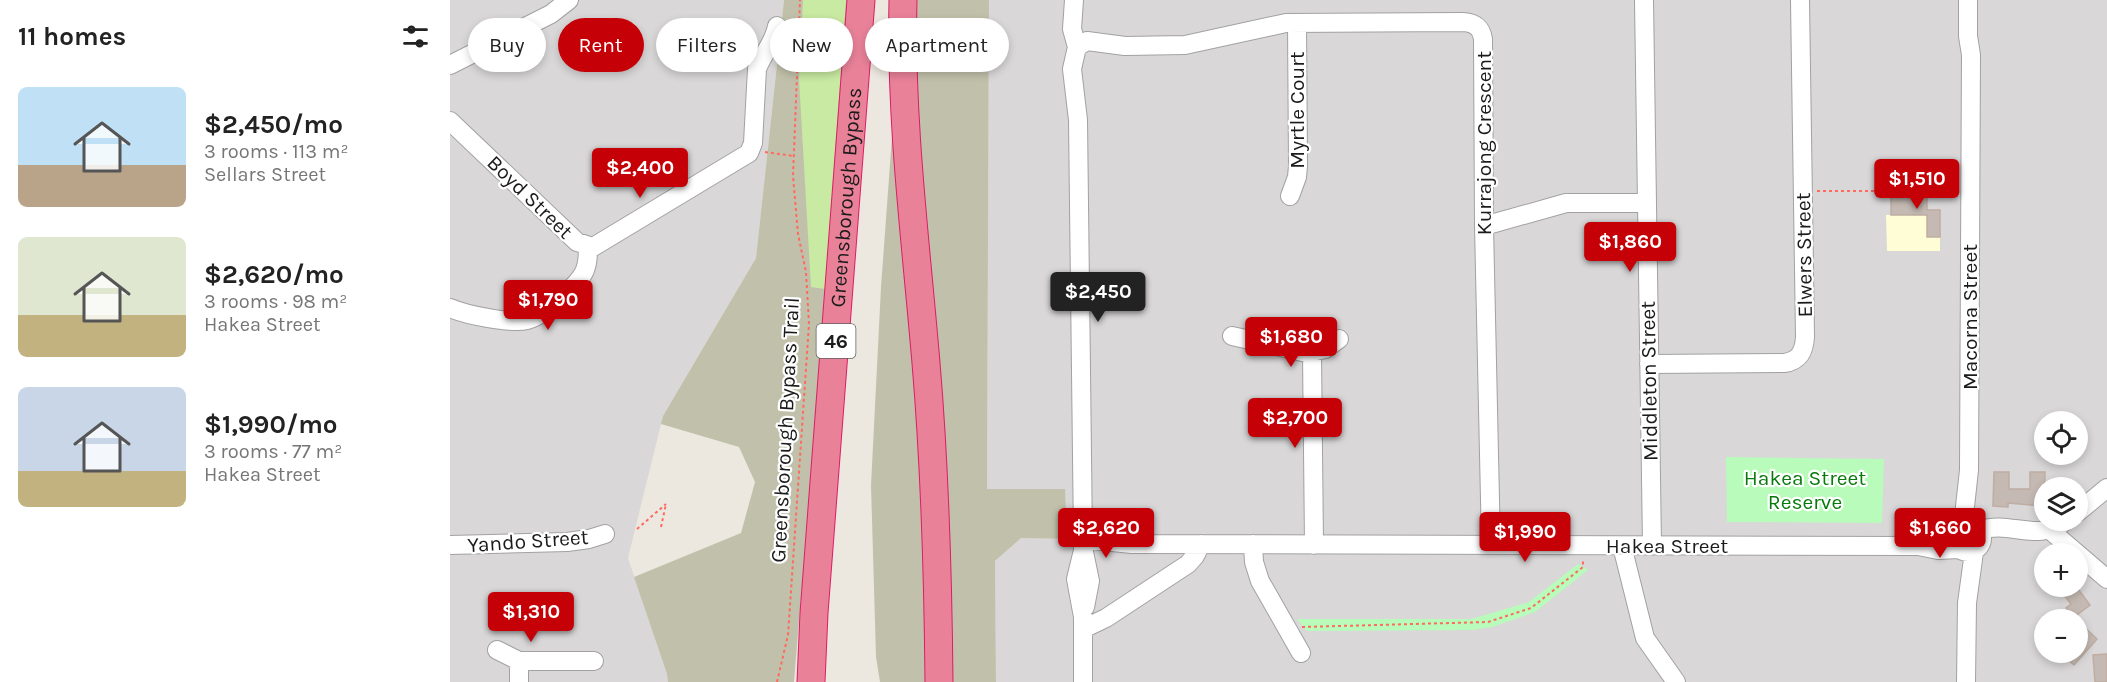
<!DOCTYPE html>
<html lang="en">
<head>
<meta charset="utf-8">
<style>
  body { margin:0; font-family:Karla,sans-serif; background:#f6f6f6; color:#222; height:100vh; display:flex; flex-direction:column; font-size:22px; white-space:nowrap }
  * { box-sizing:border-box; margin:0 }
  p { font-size:20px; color:#767676 }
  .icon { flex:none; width:33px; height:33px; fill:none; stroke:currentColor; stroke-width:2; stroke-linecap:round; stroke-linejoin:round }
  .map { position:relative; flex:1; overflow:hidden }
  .drawer { display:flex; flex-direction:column; background:#fff; width:450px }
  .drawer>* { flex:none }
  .banner { position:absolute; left:18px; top:18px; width:570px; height:54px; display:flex; gap:12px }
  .tools { position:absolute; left:1584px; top:411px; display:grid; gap:12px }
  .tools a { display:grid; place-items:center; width:54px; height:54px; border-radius:50%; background:#fff; box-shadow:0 3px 9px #0003; font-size:30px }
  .price { position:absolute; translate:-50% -51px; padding:0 14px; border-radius:6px; background:#c50007; color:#fff; font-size:20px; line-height:39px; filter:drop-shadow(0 2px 3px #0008) }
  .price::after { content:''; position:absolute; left:50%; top:36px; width:18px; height:14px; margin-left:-9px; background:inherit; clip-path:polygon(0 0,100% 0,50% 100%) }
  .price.on { background:#222; color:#fff }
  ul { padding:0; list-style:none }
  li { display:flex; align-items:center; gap:18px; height:150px; padding:0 18px }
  li span { display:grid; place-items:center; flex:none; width:168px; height:120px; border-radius:9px; color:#555 }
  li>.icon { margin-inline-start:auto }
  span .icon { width:72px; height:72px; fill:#fffc; stroke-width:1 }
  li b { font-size:26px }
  h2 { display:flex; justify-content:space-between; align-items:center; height:72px; padding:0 18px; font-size:26px }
  .tag { padding:0 21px; border-radius:27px; background:#fff; box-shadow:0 3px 9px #0003; font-size:21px; line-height:54px }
  .tag.on { background:#c50007; color:#fff }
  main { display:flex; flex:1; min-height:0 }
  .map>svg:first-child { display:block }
  .residential { fill:#d9d7d8; fill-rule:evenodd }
  .education { fill:#fffdd6 }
  .construction { fill:#c1c1ab }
  .grass { fill:#c8eaa2 }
  .park { fill:#b8fbbb }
  .building { fill:#c5bab3; stroke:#bfada1; stroke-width:1.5 }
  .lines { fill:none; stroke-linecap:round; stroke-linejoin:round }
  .minor-casing { stroke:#a2a2a2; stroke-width:20 }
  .highway-casing { stroke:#db1d65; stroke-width:29 }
  .path { stroke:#ff695e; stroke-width:2; stroke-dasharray:3 3; stroke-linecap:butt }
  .minor { stroke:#fff; stroke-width:18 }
  .highway { stroke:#e98299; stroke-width:27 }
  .labels { text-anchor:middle; stroke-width:4.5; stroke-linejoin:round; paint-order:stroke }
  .shield { fill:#fff; stroke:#5f5f5f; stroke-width:1.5 }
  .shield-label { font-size:20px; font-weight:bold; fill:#1b1b1b }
  .street-label { font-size:21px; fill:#1b1b1b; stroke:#fff }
  .park-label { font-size:21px; fill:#077a0c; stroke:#fff }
</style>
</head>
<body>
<main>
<section class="drawer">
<h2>11 homes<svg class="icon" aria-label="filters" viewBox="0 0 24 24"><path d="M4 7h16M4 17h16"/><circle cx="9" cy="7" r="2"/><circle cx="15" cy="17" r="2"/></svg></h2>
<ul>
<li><span style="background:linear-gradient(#bfe0f5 65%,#b9a48a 0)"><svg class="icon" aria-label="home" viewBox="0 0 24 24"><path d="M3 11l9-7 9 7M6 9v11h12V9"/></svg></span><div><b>$2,450/mo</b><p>3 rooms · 113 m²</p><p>Sellars Street</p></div></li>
<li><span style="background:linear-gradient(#dfe7d0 65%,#c2b280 0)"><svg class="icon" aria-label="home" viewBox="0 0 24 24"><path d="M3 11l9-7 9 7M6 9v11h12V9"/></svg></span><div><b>$2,620/mo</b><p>3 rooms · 98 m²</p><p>Hakea Street</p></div></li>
<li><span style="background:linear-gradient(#c9d6e8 70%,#c2b280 0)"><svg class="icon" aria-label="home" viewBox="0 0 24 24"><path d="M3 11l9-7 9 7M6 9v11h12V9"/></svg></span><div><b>$1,990/mo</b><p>3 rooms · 77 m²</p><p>Hakea Street</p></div></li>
</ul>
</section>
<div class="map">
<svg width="1657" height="682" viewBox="0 0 1657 682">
  <rect width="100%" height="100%" fill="#ede8df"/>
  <path class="residential" d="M0,0h334l-28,258 -93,158 -35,142 39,116 1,8h-218z
    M539,0h1118v682h-1111l-1,-121 26,-23 46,1 -3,-50h-77zM1594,422h34v32h-34zM1594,488h34v32h-34zM1594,554h34v32h-34zM1594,620h34v32h-34z"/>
  <path class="education" d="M1436,215h41v22h13v14h-53z"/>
  <path class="construction" d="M334,0h66l-56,682h-126l-1,-8 -33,-97 107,-44 14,-51 -16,-35 -78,-23 2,-8 93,-158z
    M452,0h87l-2,489h78l2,50 -46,-1 -26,23 1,121h-116l-4,-25 -5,-172 10,-198z"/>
  <path class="grass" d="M353,0h43l-21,289 -14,-2 -12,-208z"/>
  <path class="park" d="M1276,457l158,2 -2,64 -155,-1z
    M1128,564l10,6 -53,42 -43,15 -19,3 -166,1 -10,-12h174l58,-17z"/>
  <path class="building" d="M1441,193h36v17h13v27h-13v-22h-36z
    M1544,472h15v17h21v-17h15l-1,34 -36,-3v4l-15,-1z
    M1607,586h19l14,19 -17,13 -7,-10 5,-4z
    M1628,621l19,18 -23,26 -15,-13h19z
    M1657,654v28h-12l-2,-27z"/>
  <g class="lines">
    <g class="minor-casing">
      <path id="minor" d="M624,0l-2,29 5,18 -5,22 6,51 5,419v11l-7,29 7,38v65
        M1194,0l8,545
        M627,47l10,-6 38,5 60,-1 101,-22 177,-1c12,1 18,5 20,17l1,187 7,319
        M0,65l101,-51 18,-14
        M0,121l127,121 16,5 156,-94 4,-10 4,-74c6,-16 17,-26 20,-43
        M840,196l7,-19 1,-11 -1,-143
        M1034,226l82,-23h81
        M0,308c16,7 61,16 77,12 14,-2 49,-34 56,-46 5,-8 5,-19 5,-28
        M782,336l75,17 18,-4 14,-10
        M862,353l2,192
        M1199,364l135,-1c16,-2 20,-12 21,-26l-5,-337
        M1628,512l29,-24
        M1504 538a14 14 0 1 1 28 0a14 14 0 1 1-28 0Z
        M1513,525l6,-55 2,-415 -3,-19v-36
        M1531,530c30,-10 56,14 86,-10
        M1601,531l56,48
        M633,539l49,5 786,2 20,4 20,-1
        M803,544l1,18 6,19 41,72
        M0,545l117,-3 22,-3 16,-5
        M1172,546l23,92 31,44
        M634,552l6,29 -5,26
        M633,629l23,-11 82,-54 7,-8 6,-12
        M47,650l22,11
        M69,682v-21h75
        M1516,682l1,-79 7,-51"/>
    </g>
    <g class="highway-casing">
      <g id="highway">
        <path d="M453,0c-3,122 13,243 23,363 9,106 12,213 13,319"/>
        <path id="s1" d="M361,682l3,-69 47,-613"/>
      </g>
    </g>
    <path class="path" d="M315,152l29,4
      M1367,191h138
      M211,527l5,-23
      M187,529l29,-25
      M852,627l186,-5 43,-14 52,-41v-6
      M327,682l11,-47 21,-311 -3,-52 -8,-38 -5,-58 7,-176"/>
    <use href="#minor" class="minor"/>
    <use href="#highway" class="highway"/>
  </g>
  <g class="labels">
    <rect class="shield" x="366.5" y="324" width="39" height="34" rx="4.5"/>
    <g class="shield-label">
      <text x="386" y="348">46</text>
    </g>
    <g class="street-label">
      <text transform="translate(847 110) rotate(-90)" y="7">Myrtle Court</text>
      <text transform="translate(1034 143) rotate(-90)" y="7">Kurrajong Crescent</text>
      <text transform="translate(80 197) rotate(44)" y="7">Boyd Street</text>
      <text dy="7" stroke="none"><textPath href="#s1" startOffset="486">Greensborough Bypass</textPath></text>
      <text transform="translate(1354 255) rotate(-91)" y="7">Elwers Street</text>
      <text transform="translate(1520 317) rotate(-90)" y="7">Macorna Street</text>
      <text transform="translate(1199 381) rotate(-91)" y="7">Middleton Street</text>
      <text transform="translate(335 430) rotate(-87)" y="7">Greensborough Bypass Trail</text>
      <text transform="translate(78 541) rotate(-4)" y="7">Yando Street</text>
      <text x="1217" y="553">Hakea Street</text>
    </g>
    <g class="park-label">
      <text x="1355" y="485">Hakea Street<tspan x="1355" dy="24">Reserve</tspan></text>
    </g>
  </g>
</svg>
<div class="tools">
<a><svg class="icon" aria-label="locate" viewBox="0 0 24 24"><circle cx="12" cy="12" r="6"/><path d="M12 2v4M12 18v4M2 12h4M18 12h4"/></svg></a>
<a><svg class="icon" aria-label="layers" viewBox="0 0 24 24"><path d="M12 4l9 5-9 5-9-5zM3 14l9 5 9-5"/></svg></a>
<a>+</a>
<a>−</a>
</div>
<b class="price" style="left:190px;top:199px">$2,400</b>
<b class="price" style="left:1467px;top:210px">$1,510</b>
<b class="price" style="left:1180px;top:273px">$1,860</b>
<b class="price on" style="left:648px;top:323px">$2,450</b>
<b class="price" style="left:98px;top:331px">$1,790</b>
<b class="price" style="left:841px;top:368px">$1,680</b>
<b class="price" style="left:845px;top:449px">$2,700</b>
<b class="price" style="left:656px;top:559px">$2,620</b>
<b class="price" style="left:1490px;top:559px">$1,660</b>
<b class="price" style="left:1075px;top:563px">$1,990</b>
<b class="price" style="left:81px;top:643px">$1,310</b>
<div class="banner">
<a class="tag">Buy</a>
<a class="tag on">Rent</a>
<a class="tag">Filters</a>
<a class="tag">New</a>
<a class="tag">Apartment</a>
</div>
</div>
</main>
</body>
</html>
